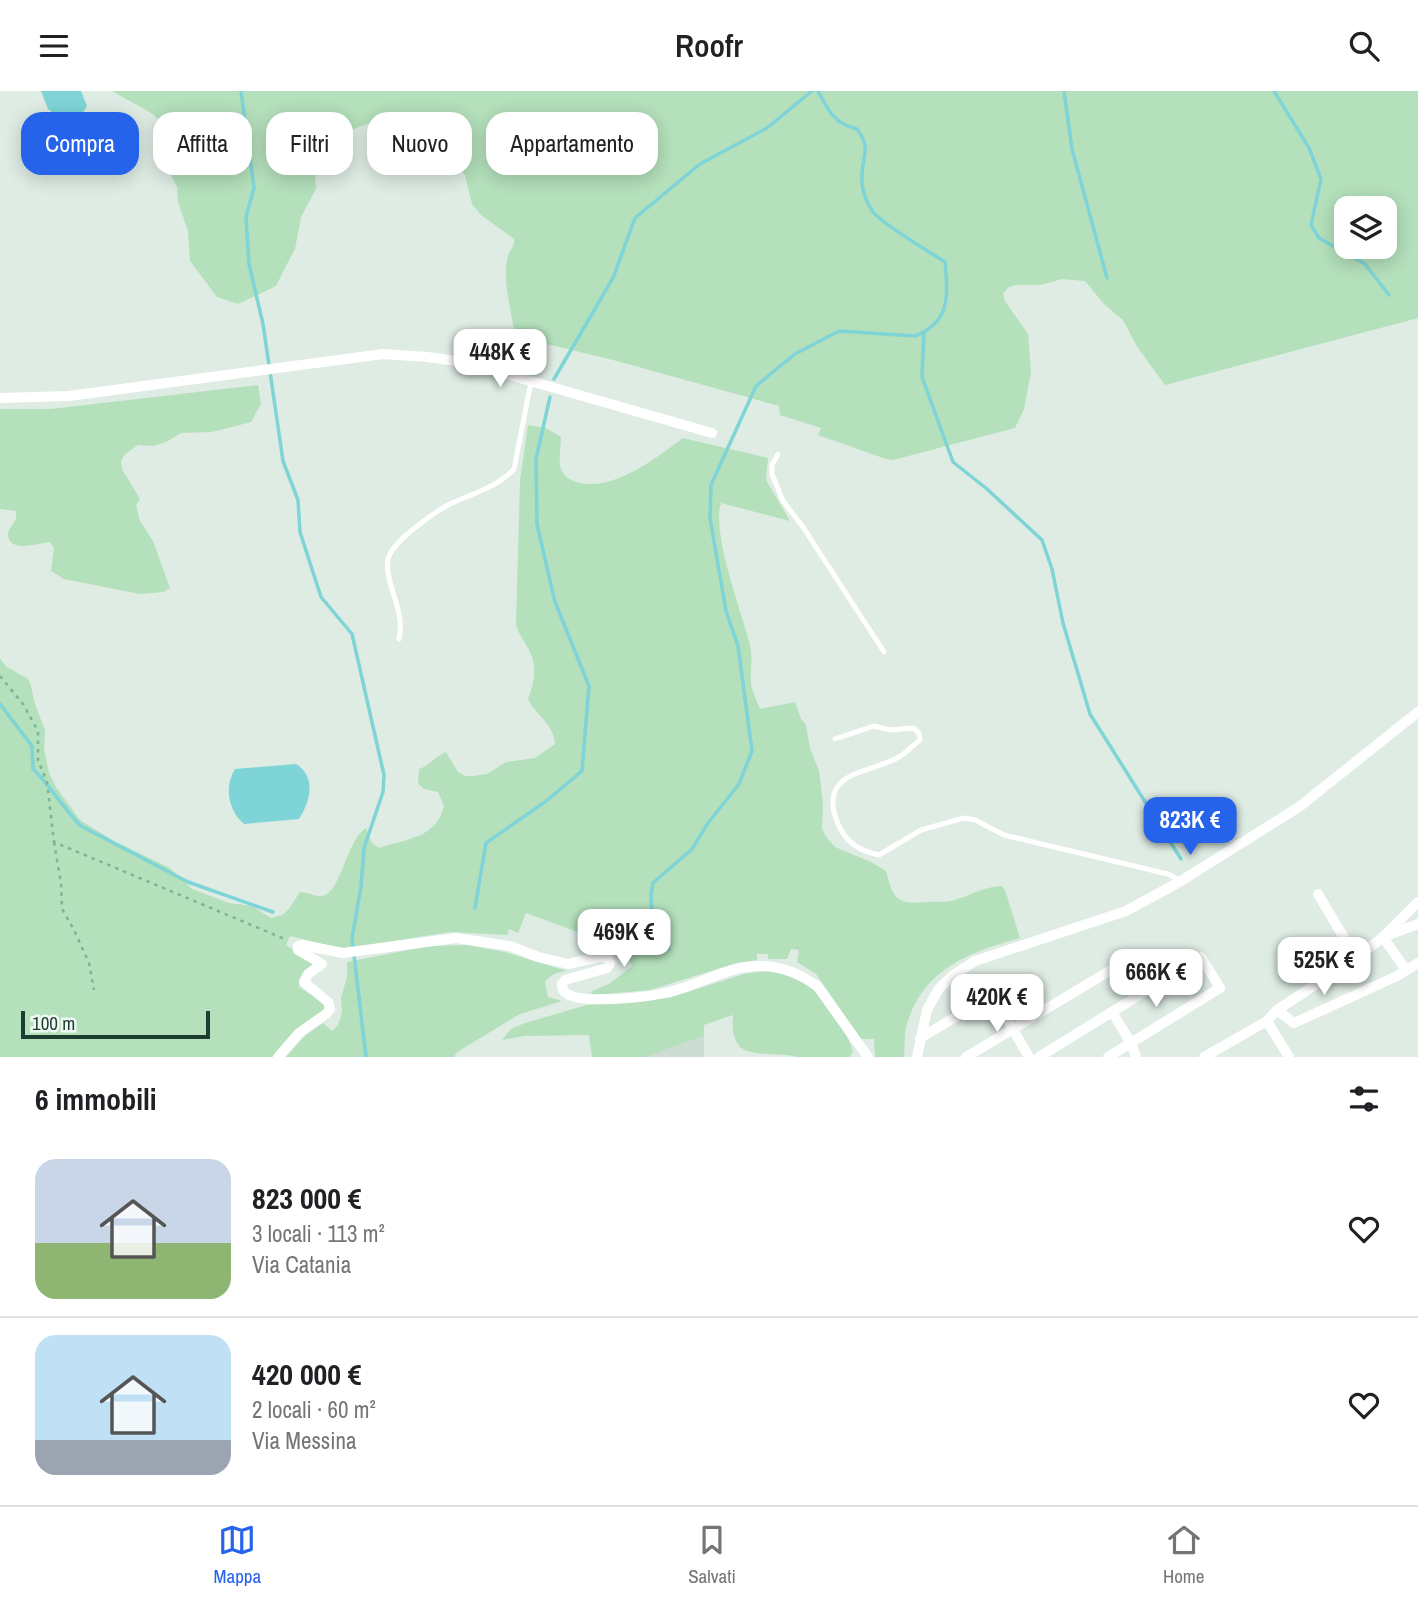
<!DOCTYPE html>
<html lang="it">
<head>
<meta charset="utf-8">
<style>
  body { margin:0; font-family:"Archivo Narrow",sans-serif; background:#f6f6f6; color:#202124; height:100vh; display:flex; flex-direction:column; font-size:26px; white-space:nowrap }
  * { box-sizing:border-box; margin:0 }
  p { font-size:23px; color:#757577 }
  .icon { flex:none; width:38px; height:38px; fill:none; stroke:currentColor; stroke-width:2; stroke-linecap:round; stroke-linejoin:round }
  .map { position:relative; height:966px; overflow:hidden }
  .drawer { display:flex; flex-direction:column; background:#fff; flex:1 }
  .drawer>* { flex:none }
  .top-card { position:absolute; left:21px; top:21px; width:700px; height:63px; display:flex; gap:14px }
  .buttons { position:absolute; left:1334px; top:105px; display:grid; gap:14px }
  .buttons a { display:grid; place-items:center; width:63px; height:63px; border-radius:14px; background:#fff; box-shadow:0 4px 18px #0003; font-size:35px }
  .scale { position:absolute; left:21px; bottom:18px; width:189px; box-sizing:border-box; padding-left:7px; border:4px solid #1e3d31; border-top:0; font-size:19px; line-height:24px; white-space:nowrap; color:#1e3d31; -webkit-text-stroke:5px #eff8f2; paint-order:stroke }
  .price { position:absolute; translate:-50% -60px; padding:0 16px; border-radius:14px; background:#fff; color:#222; font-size:23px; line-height:46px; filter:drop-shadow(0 2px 4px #0008) }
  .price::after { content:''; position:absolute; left:50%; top:42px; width:21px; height:16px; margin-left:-10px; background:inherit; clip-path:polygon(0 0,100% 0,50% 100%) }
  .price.selected { background:#2563eb; color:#fff }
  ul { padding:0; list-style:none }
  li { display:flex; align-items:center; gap:21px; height:175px; padding:0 35px }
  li+li { border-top:2px solid #e0e0e0 }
  li span { display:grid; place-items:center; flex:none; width:196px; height:140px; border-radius:21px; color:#555 }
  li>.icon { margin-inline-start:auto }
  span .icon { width:84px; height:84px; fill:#fffc; stroke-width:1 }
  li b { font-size:30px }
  h2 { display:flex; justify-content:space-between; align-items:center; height:84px; padding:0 35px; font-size:30px }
  .pill { padding:0 24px; border-radius:21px; background:#fff; box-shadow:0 4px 18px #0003; font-size:24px; line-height:63px }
  .pill.selected { background:#2563eb; color:#fff }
  header { display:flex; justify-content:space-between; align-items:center; height:91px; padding:0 35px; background:#fff; font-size:32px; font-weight:600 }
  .menu { display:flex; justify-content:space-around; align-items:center; height:98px; border-top:2px solid #e0e0e0; background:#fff; font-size:19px; color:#757577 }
  .menu a { display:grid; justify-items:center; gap:4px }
  .menu .selected { color:#2563eb }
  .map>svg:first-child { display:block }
  .built { fill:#ccdcd3 }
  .green { fill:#b4e0bb; fill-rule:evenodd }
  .water { fill:#7fd4d7 }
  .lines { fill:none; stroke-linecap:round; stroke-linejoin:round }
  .stream { stroke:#7fd4d7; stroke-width:3.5 }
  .path { stroke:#7bb39b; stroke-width:2.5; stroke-dasharray:3.5 5; stroke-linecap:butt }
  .service { stroke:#fff; stroke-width:5 }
  .minor { stroke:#fff; stroke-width:10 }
</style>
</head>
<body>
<header><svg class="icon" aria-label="menu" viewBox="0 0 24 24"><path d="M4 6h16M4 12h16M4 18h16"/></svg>Roofr<svg class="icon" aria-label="search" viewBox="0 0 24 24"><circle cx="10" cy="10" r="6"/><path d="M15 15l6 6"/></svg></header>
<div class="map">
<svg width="1418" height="966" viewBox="0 0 1418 966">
  <rect width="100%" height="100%" fill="#deece4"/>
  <path class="built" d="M704,945v21h-59z"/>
  <path class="green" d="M113,0h1305v227l-253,67 -27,-37 -15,-28 -19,-16 -19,-23 -23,-2 -22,6h-23l-8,2 -6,6 2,8 23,33 3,38 -7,37 -9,19 -122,32 -7,-1 -68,-24 3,-7 -41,-13 -1,-9 -166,-46 -83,-20 -14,-9 -3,-6c-3,-20 -10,-45 -6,-65 1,-9 8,-12 7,-21l-33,-24 -9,-11 -7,-29 -19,-24 -45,-26 -20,-6 -30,11 -26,15 -11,11 2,33 -15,28 -6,32 -7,13 -12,24 -38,18 -21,-7 -27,-36 -2,-30 -10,-29 -1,-15 -13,-26c19,-44 -23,-50 -51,-70zM1346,117h38v39h-38z
    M258,294l3,19 -10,18 -39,10 -31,1 -13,8 -14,5 -16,-1 -13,9 -4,7 1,8 18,30 -4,6 4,16 13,20 17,47 -7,4 -23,2 -76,-15 -13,-8 3,-23 -4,-6c-11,1 -42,12 -42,-8 1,-6 6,-10 8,-16v-7l-16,-2v-100h51z
    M528,334l18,3 15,9c0,9 -3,23 0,32 3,8 9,11 16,13 35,11 79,-24 106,-44l85,20 -2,22 24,41 -69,-18c-10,30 21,110 29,142 3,13 0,26 1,38 1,9 6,18 9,26l35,-7 6,17 5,6 4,23 9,23 4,32 -1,25 3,7 10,12 36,15 15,9c7,29 12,34 41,31 9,-1 19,1 27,-2 16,-4 31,-14 48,-14l4,7 14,45c-50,14 -97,31 -113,86 -3,10 -2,22 -3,33h-29l-1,-18h-13l-45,-65 -19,-12 2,-12 -8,-1 -4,10h-19v-5h-11v6l-21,3 -86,27 -56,5 -4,-3 19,-8 23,-18 -12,-28 9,-4 4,-11 -5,-3 -45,14 -57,-21 -8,20 -9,-4 -2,6 -57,-3 -107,17 -53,-13 -4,9 29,20v3l-14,8 -2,11 25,16 1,7 -53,47h-272v-398l7,8 21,12 3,7 3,15 11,30 -1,17 5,25 7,14 24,33 34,21 56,27 22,21 37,14 23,3 19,12 11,-3 6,-5 12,-18c8,0 15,5 22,4 19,-2 24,-56 44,-68l6,15 7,5c26,-9 57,-9 65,-42l-6,-14 -14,-3 -6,-6 1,-14c12,-4 16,-13 27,-17l12,20 7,4h8l14,-2 19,-12 29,-4 20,-14c-2,-22 -19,-28 -27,-45 6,-16 10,-32 1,-49 -4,-9 -10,-15 -13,-25l4,-145z
    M467,854l38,7 62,19c-10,1 -16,3 -22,11l3,15 14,4 -42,13 -63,38 -3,5h-168l20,-22 17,-12 9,8 6,-6 4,-13 -1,-14 6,-21v-15l82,-16z
    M769,880c15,2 29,7 41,16 14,9 39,48 43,65l-4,5h-52c-19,-5 -44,0 -57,-10 -8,-11 -8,-20 -7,-32l-29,10v11l-59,21h-53l-3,-22 -65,1 -22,4 9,-11 14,-6 62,-18 82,-7 75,-24z"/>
  <path class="water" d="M41,0h40l6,15 -6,10 -21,2 -12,-9z
    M296,673c20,12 15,37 3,55l-55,5c-16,-14 -20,-37 -9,-55z"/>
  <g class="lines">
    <path class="stream" d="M241,0l13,97 -8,29 3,47 14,60 20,137 15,39 2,32 21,65 31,37 32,141 -1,17 -19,56 -3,39 -9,51 14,119
      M1064,0l8,58 35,129
      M1274,0l35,57 12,31 -10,46 8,13 46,26 24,31
      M924,242l-2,44 31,85 34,27 55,51 10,29 11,54 27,91 91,145
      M554,288l59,-101 22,-60 65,-54 67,-36 45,-37
      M0,613l32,42 1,23c18,17 30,39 48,57l107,56 85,30
      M475,817l11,-65 59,-41 37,-31 7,-85 -34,-84 -18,-78 -1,-65 14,-62
      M669,858l-14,-21 -3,-15 -1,-18 2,-12 39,-34 16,-26 31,-39 13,-33 -14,-105 -12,-35 -16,-93 1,-33 45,-99 39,-32 44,-23 76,5c36,-14 33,-41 30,-74 -14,-9 -64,-39 -72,-50 -8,-12 -12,-23 -11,-36 0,-21 10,-27 -5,-47 -22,-5 -29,-18 -39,-38"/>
    <path class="path" d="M0,585l23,28 15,27v29l9,22 7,60 233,98
      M54,751l7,42 1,25 12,21 15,33 5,27"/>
    <path class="service" d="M778,363l-6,11v9l11,27 20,26 81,125
      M399,548c7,-29 -15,-55 -11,-80 4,-17 44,-45 60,-54 22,-11 49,-17 66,-36l17,-87
      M835,648l39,-13 16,4 23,-2 6,5 1,7c-7,5 -13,12 -21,17 -30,17 -83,14 -61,67 8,19 22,27 41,31l42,-25 43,-12 11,2 29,15 164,39 13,7"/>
    <path class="minor" d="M0,307l69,-2 314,-42 44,3 37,5 248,71
      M1318,803l38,64
      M1406,879l-23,-33 35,-13
      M1277,919l17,13 103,-47 21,-13
      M1112,921l19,31 5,14
      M1267,930l22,36
      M920,947l73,-43 36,62
      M278,966l21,-24 27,-19 4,-5 -2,-7 -24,-20 4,-8 14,-10 -24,-14v-4l4,-1 41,8 113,-15 54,8 28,11 30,7 31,-7h8l3,6 -3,5 -42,12 -3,4c1,6 0,6 4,9 16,12 83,4 103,-1 26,-6 51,-21 77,-25 27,-4 51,4 72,20l50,70
      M917,966l10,-47 11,-20 14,-14 23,-15 151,-50 55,-30 118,-74 119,-95
      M966,966l145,-87
      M1039,966l162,-100 19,31 -112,69
      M1204,966l63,-36 10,-11 79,-52 27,-21 35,-35"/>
  </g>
</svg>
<div class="buttons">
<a><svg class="icon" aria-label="layers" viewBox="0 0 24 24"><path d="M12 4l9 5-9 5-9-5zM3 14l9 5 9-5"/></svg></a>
</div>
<div class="scale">100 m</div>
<b class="price" style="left:500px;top:298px">448K €</b>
<b class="price selected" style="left:1190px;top:766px">823K €</b>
<b class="price" style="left:624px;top:878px">469K €</b>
<b class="price" style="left:1324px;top:906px">525K €</b>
<b class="price" style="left:1156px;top:918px">666K €</b>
<b class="price" style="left:997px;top:943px">420K €</b>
<div class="top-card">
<a class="pill selected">Compra</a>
<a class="pill">Affitta</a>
<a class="pill">Filtri</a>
<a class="pill">Nuovo</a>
<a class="pill">Appartamento</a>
</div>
</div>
<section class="drawer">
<h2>6 immobili<svg class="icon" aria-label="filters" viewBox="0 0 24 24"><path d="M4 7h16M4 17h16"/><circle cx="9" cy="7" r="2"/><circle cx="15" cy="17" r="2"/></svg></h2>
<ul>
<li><span style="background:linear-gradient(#c9d6e8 60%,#8fb573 0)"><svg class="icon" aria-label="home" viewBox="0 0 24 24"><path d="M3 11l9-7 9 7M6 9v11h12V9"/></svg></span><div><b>823 000 €</b><p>3 locali · 113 m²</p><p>Via Catania</p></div><svg class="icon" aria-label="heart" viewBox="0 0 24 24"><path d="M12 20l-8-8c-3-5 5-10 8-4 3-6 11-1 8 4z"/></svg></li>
<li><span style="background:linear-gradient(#bfe0f5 75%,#9aa5b1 0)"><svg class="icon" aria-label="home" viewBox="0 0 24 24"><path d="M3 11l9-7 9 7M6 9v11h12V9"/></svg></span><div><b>420 000 €</b><p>2 locali · 60 m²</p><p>Via Messina</p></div><svg class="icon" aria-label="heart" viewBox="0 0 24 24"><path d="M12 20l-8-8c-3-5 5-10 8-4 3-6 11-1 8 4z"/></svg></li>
</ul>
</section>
<nav class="menu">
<a class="selected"><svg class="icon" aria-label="map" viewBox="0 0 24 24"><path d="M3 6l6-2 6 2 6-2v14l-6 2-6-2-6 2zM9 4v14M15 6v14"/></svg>Mappa</a>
<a><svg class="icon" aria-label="saved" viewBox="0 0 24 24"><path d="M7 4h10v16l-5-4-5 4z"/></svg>Salvati</a>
<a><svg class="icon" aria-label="home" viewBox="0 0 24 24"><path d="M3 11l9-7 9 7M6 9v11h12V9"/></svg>Home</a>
</nav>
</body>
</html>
